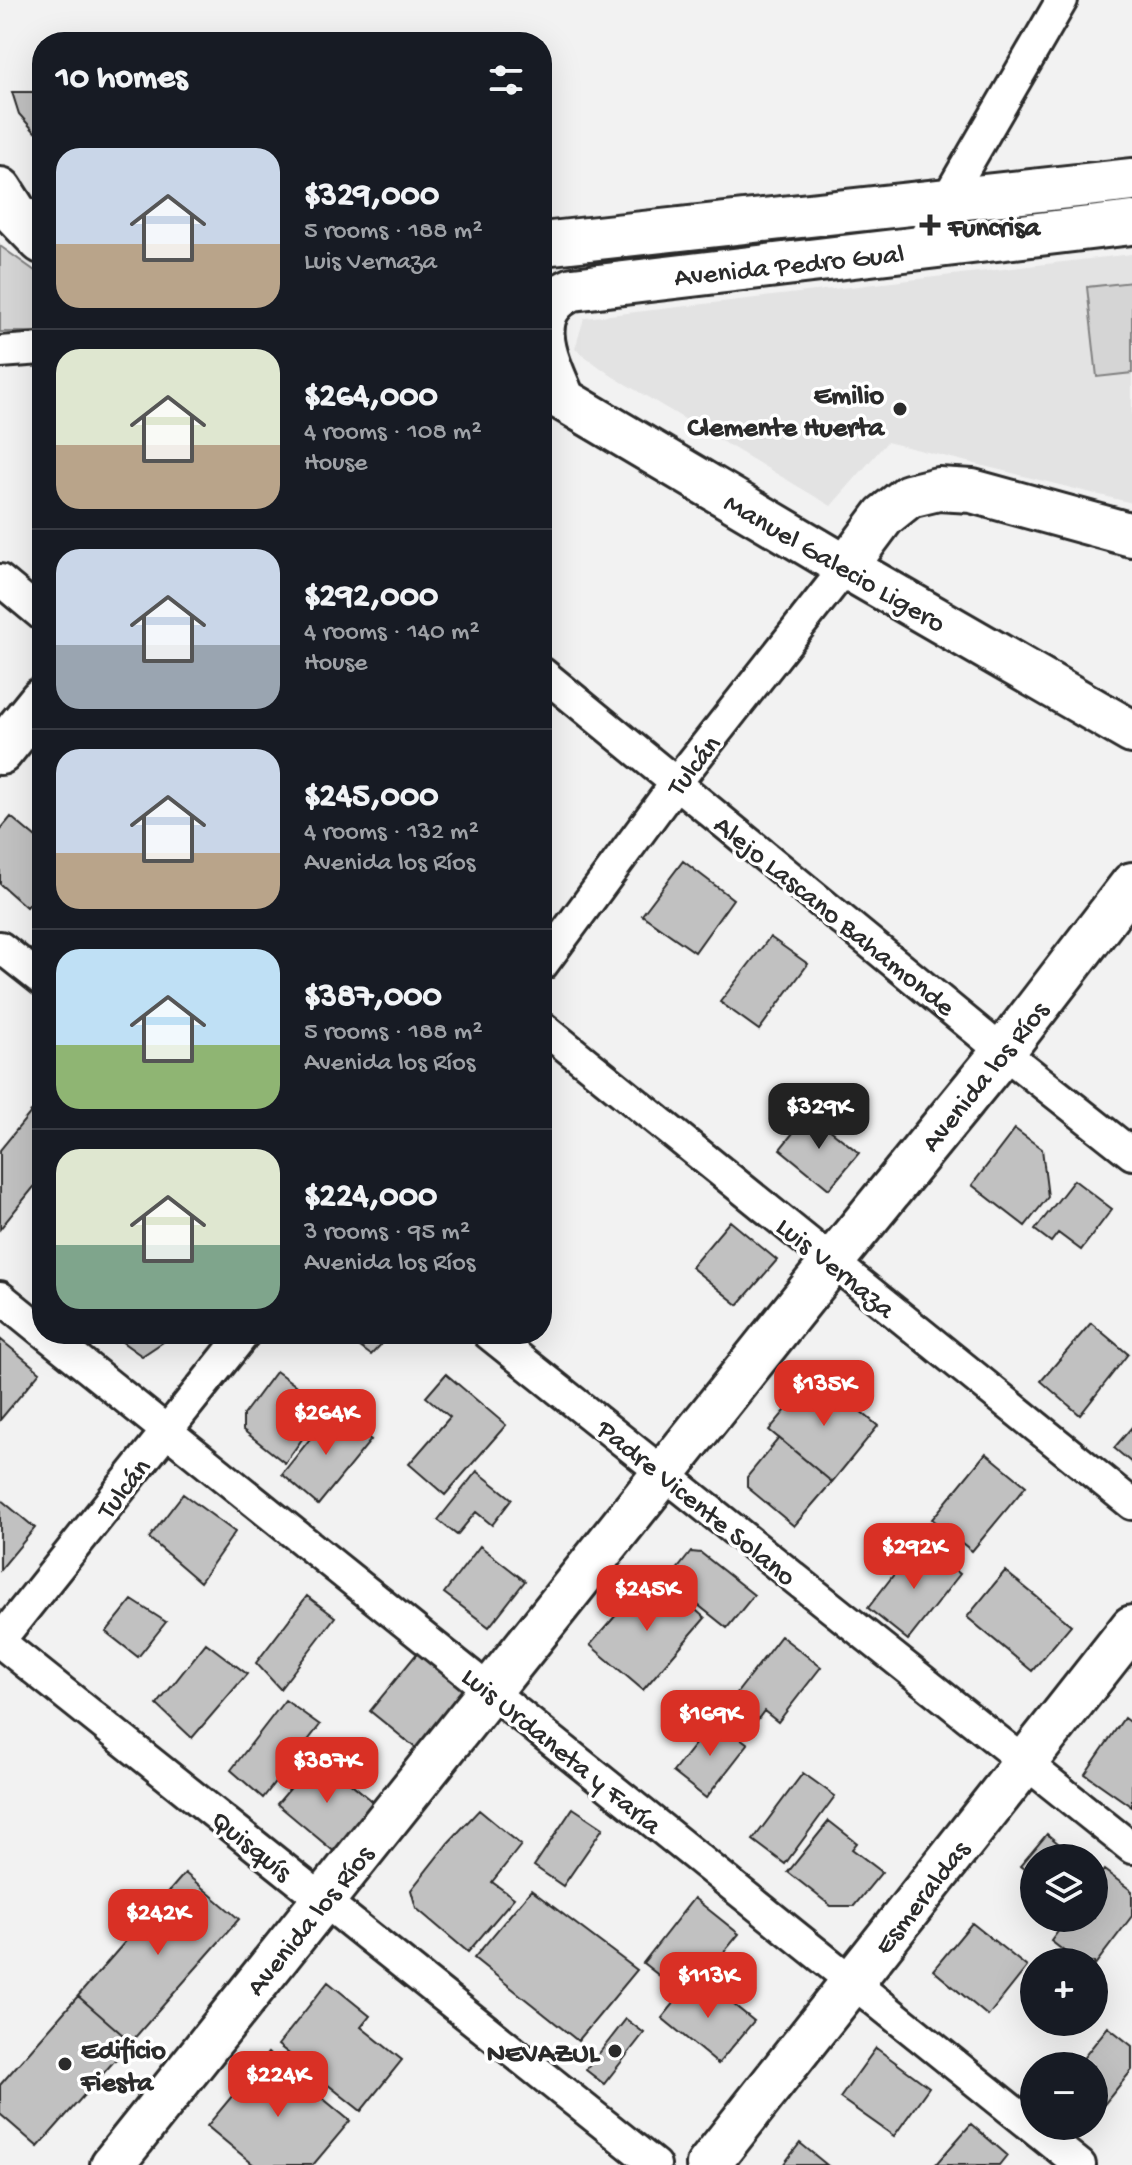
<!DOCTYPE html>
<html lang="en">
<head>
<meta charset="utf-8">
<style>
  body { margin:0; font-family:"Gochi Hand",sans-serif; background:#242831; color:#f1f3f6; height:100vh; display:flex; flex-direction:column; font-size:30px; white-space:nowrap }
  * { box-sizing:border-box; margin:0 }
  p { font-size:26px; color:#9ea1a6 }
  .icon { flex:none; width:44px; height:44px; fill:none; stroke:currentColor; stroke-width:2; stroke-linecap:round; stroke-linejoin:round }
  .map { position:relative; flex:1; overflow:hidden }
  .side { position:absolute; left:32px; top:32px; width:520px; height:1312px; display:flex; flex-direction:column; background:#171b24; border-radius:32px; box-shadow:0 8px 32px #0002 }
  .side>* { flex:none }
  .fabs { position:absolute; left:1020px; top:1844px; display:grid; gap:16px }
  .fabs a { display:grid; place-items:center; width:88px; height:88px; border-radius:50%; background:#171b24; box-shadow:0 8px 32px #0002; font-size:40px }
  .price { position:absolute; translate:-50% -68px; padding:0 18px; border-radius:16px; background:#d93025; color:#fff; font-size:26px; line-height:52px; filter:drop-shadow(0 2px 4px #0008) }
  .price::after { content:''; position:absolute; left:50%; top:48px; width:24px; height:18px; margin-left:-12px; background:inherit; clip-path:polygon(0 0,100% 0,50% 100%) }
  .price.current { background:#222; color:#fff }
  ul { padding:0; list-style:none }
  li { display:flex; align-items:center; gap:24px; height:200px; padding:0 24px }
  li+li { border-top:2px solid #363941 }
  li span { display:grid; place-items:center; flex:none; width:224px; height:160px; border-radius:24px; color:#555 }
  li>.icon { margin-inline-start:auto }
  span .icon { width:96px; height:96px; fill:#fffc; stroke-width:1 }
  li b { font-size:34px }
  h2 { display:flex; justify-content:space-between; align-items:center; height:96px; padding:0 24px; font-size:34px }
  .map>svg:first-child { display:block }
  .built { fill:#e3e3e3 }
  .green { fill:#d5d5d5; stroke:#808080; stroke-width:2 }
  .building { fill:#c1c1c1; stroke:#2b2b2b; stroke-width:2 }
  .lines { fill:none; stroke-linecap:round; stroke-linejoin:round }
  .street-casing { stroke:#2b2b2b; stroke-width:36 }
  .secondary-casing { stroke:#2b2b2b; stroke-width:48 }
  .primary-casing { stroke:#2b2b2b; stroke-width:50 }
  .street { stroke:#fff; stroke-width:30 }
  .secondary { stroke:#fff; stroke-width:42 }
  .primary { stroke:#fff; stroke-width:44 }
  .poi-dot { fill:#2b2b2b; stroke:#fff; stroke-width:3 }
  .labels { text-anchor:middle; stroke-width:7; stroke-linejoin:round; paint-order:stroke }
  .poi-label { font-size:28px; font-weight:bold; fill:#2b2b2b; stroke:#fff; text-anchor:start }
  .street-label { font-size:28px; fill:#2b2b2b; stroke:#fff }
</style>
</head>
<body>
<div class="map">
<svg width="1132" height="2165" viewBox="0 0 1132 2165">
  <rect width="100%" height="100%" fill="#f2f2f2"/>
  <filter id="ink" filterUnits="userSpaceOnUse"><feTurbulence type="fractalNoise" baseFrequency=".0125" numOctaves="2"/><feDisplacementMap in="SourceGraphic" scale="16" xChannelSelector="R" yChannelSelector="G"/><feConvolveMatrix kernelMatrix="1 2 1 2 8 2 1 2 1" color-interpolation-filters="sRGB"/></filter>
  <g filter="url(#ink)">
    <path class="built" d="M1132,254v249l-245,-61 -56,64 -219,-130 -37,-27 9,-31z"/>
    <path class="green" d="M0,246l42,30v56h-42z
      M1132,282v91l-35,4 -10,-90z"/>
    <path class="building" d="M12,92h30v42l-7,-2 -16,-18z
      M11,817l31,26v45l-16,19 -26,-23v-54z
      M683,861l50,38 -38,53 -53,-37z
      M770,937l38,27 -49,66 -39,-28z
      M31,1112l11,8v57l-42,52v-79z
      M809,1113l50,40 -30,36 -49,-40z
      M1015,1129l27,20 6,48 -23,29 -53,-41z
      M1074,1180l38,29 -31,41 -23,-17 -7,9 -16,-12z
      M730,1221l47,39 -39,45 -47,-38z
      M1091,1323l37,31 -48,61 -39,-34z
      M111,1334h64l-33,22z
      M342,1334h49l-20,21z
      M0,1339l40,33 -40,48z
      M276,1371l49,36 -40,56 -42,-33v-15z
      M446,1374l60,51 -61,70 -36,-31 41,-47 -24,-20z
      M816,1374l62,52 -46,56 -63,-52z
      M333,1410l38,30 -53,65 -36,-31z
      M1132,1427v36l-18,-15z
      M779,1438l53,44 -38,44 -47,-39v-10z
      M986,1453l40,33 -54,65 -40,-32z
      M477,1471l35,28 -20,26 -16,-13 -19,23 -19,-15z
      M183,1494l52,38 -35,50 -51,-44z
      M0,1499l35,29 -35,42z
      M919,1542l41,32 -52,66 -40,-32z
      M480,1546l45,35 -36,46 -45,-34z
      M691,1552l10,1 53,42 -27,33 -59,-47z
      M1005,1571l66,54 -39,46 -65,-54z
      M645,1582l30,10 30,26 -62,72 -53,-45z
      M307,1596l28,21 -55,72 -24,-26z
      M132,1600l34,22 -28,35 -32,-25z
      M781,1636l40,31 -43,55 -14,-11 -12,16 -26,-20z
      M206,1643l41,31 -55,64 -35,-33z
      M419,1651l59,47 -50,60 -58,-47z
      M285,1700l35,25 -57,73 -32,-28z
      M1124,1718l8,6v83l-47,-33z
      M715,1719l33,25 -42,54 -33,-26z
      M318,1756l59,49 -40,49 -60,-50z
      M803,1773l32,23 -50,68 -32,-24z
      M573,1808l30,20 -40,58 -29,-20z
      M479,1810l42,35 -29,37 22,16 -46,54 -52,-44 -5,-18 37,-47z
      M829,1821l28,22 -5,6 30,23 -28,34h-23l-43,-34z
      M1047,1834l29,24h-42v19l-14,-11z
      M1104,1870l28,21v25l-38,50v-4h-16l-27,-21 17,-23h26v-35z
      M185,1873l54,46 -108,123 -53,-46z
      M531,1890l106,80 -59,71 -104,-83z
      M694,1898l45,36 -33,40 -8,-6 -19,23 -36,-28z
      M972,1923l55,44 -39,49 -55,-46z
      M697,1975l57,46 -36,43 -56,-46z
      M328,1982l42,34 -9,11 41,33 -41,51 -83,-66z
      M78,1996l53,46 -93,105 -38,-33v-29z
      M626,2019l18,14 -40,51 -18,-14z
      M1108,2027l24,19v24l-38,47v-51h-17z
      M876,2048l53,39 -35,49 -54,-38z
      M268,2053l82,68 -37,44h-59l-47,-39z
      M971,2124l36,31 -8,10h-64z
      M800,2143l27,22h-44z"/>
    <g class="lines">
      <g class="street-casing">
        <path id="street" d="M918,249l144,-249
          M0,352l42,-3
          M0,580l42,35
          M542,673l461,379 129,102
          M0,947l42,33
          M542,965l134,-182 170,-216
          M542,1027l590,477
          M0,1297l42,34
          M46,1334l1034,831
          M489,1334l643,514
          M0,1640l244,-306
          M0,1642l655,523"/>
      </g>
      <g class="secondary-casing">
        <path id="secondary" d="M542,244l590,-64
          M542,387l304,180 286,165
          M564,400c-16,-37 -43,-89 9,-111l559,-66
          M846,567l38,-51 25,-20 29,-7 34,2 160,44
          M112,2165l720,-903 171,-210 129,-168
          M708,2165l424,-538"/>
      </g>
      <g class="primary-casing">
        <path id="primary" d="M0,190l14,22 28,29
          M0,752l42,-52"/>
      </g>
      <use href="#street" class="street"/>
      <use href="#secondary" class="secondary"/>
      <use href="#primary" class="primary"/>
    </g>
  </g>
  <g class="poi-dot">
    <path d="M926 213h8v8h8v8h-8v8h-8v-8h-8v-8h8z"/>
    <circle cx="900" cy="409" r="8"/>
    <circle cx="615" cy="2051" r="8"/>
    <circle cx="65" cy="2064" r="8"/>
  </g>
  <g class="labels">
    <g class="poi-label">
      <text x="948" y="235">Funcrisa</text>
      <text x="884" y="403" text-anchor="end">Emilio<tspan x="884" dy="32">Clemente Huerta</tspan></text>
      <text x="81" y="2058">Edificio<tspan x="81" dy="32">Fiesta</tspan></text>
      <text x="599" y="2061" text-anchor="end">NEVAZUL</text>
    </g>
    <g class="street-label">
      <text transform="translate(789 263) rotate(-6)" y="10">Avenida Pedro Gual</text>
      <text transform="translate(836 561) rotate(30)" y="10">Manuel Galecio Ligero</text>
      <text transform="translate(692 764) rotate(-52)" y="10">Tulcán</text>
      <text transform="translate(836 914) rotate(39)" y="10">Alejo Lascano Bahamonde</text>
      <text transform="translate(983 1075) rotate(-51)" y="10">Avenida los Ríos</text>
      <text transform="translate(837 1266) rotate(39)" y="10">Luis Vernaza</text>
      <text transform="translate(122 1487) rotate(-52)" y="10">Tulcán</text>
      <text transform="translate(698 1501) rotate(39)" y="10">Padre Vicente Solano</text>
      <text transform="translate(563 1749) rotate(39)" y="10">Luis Urdaneta y Faría</text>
      <text transform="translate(253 1844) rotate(39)" y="10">Quisquís</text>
      <text transform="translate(920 1896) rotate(-52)" y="10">Esmeraldas</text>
      <text transform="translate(308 1919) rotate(-51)" y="10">Avenida los Ríos</text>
    </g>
  </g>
</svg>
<div class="fabs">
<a><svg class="icon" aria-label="layers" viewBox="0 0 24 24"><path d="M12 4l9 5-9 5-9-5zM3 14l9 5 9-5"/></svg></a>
<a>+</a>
<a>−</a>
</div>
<b class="price current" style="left:819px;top:1151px">$329K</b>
<b class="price" style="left:824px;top:1428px">$135K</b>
<b class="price" style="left:326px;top:1457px">$264K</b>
<b class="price" style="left:914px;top:1591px">$292K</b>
<b class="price" style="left:647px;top:1633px">$245K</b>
<b class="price" style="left:710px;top:1758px">$169K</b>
<b class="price" style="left:327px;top:1805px">$387K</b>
<b class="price" style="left:158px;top:1957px">$242K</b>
<b class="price" style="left:708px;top:2020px">$113K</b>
<b class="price" style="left:278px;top:2119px">$224K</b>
<section class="side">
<h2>10 homes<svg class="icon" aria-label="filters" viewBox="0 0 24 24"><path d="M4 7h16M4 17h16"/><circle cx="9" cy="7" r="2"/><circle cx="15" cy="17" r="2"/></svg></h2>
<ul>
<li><span style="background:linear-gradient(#c9d6e8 60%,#b9a48a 0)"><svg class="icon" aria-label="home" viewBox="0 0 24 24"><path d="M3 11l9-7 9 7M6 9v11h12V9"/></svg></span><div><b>$329,000</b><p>5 rooms · 188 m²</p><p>Luis Vernaza</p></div></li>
<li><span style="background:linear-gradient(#dfe7d0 60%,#b9a48a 0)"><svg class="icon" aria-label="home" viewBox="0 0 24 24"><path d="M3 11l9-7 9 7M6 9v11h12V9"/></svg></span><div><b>$264,000</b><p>4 rooms · 108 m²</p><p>House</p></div></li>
<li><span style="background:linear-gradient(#c9d6e8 60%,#9aa5b1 0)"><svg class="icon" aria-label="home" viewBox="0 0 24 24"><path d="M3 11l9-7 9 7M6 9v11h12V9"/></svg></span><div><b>$292,000</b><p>4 rooms · 140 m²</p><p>House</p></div></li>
<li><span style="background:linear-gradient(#c9d6e8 65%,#b9a48a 0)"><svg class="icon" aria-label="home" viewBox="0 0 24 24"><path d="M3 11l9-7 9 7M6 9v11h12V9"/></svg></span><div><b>$245,000</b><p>4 rooms · 132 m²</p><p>Avenida los Ríos</p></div></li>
<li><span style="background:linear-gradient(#bfe0f5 60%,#8fb573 0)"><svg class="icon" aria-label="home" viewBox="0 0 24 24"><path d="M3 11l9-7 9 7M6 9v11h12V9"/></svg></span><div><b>$387,000</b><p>5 rooms · 188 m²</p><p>Avenida los Ríos</p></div></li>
<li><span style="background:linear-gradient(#dfe7d0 60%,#7fa58c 0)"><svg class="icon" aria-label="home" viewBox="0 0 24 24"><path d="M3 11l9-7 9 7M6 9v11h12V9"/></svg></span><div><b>$224,000</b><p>3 rooms · 95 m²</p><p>Avenida los Ríos</p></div></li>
</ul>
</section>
</div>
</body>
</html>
